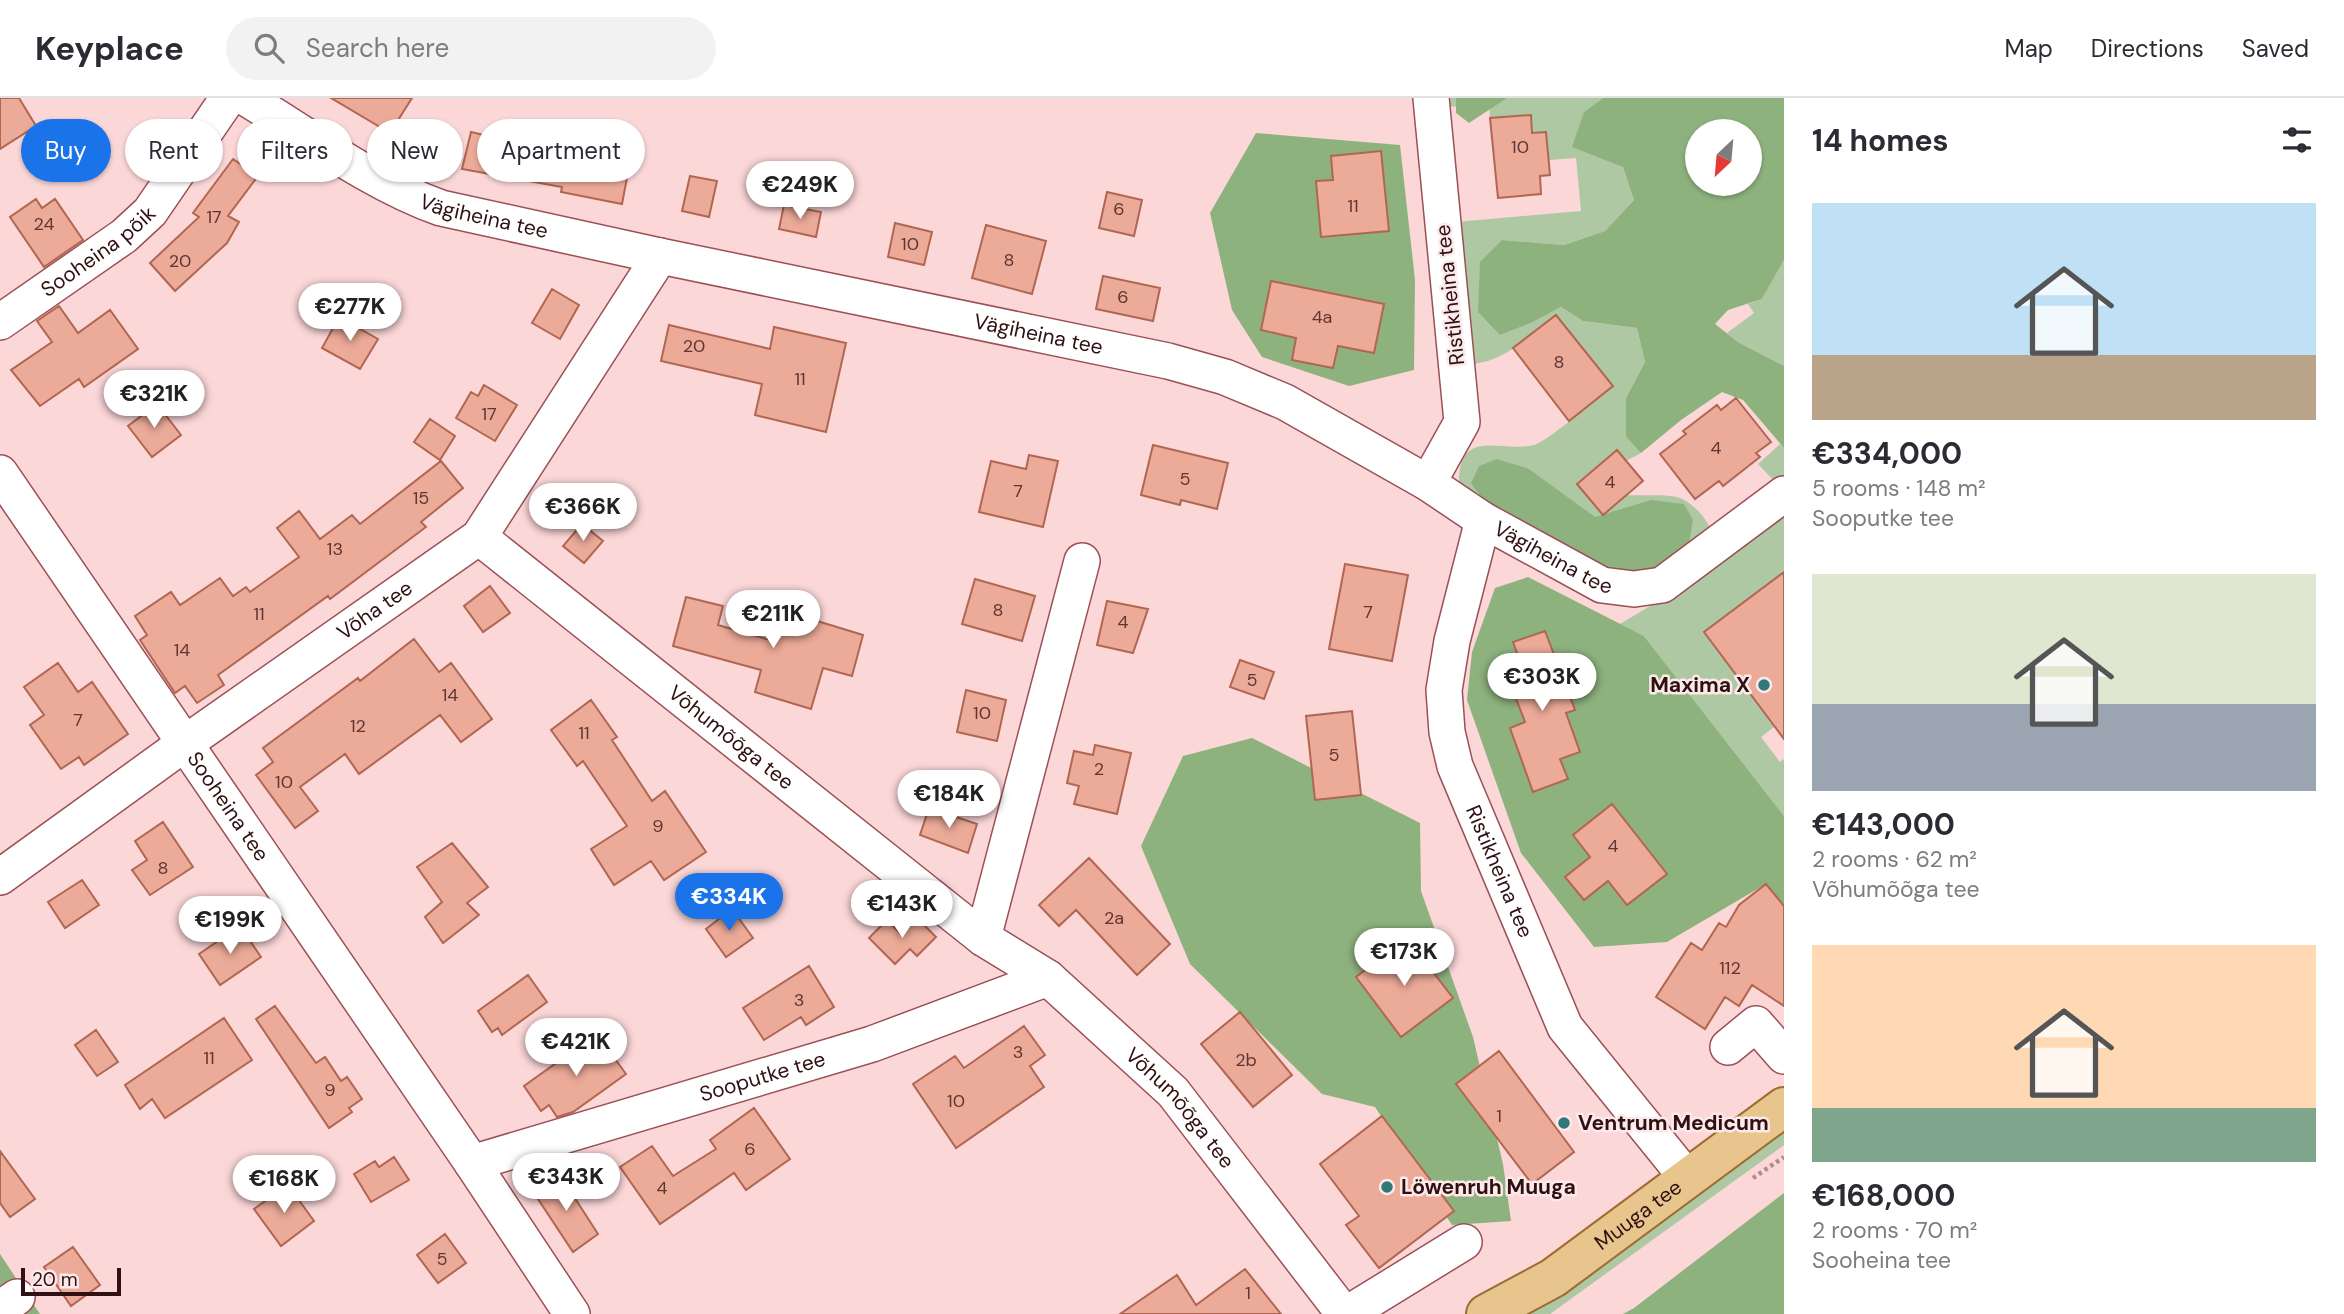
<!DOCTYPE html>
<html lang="en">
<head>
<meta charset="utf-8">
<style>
  body { margin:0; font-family:"DM Sans",sans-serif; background:#f2f2f3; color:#2b2b33; height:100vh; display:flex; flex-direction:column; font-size:26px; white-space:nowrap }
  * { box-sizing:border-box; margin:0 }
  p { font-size:23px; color:#7c7c81 }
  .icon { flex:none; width:38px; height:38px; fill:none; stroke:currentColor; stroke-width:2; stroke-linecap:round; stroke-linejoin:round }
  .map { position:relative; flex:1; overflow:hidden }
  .panel { display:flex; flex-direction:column; background:#fff; width:560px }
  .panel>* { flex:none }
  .guide { position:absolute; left:21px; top:21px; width:665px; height:63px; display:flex; gap:14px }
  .needle { width:46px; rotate:206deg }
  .buttons { position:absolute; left:1685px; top:21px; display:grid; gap:14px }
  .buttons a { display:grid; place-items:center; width:77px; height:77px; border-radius:50%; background:#fff; box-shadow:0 2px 5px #0004; font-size:35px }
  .scale { position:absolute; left:21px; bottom:18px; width:100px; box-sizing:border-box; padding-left:7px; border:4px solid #2f1013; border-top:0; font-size:19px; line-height:24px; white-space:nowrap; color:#2f1013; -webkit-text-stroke:5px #fce9ea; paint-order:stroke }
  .price { position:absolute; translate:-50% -60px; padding:0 16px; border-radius:24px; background:#fff; color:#222; font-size:23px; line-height:46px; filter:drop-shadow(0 2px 4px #0008) }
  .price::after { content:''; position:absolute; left:50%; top:42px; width:21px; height:16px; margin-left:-10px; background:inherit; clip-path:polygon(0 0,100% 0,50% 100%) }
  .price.active { background:#1a73e8; color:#fff }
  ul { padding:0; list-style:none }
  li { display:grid; align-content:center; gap:14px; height:371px; padding:0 28px }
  li span { display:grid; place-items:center; height:217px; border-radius:0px; color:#555 }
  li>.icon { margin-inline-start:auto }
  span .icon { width:126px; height:126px; fill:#fffc; stroke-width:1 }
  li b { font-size:30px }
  h2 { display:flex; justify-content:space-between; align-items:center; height:84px; padding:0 28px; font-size:30px }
  .pill { padding:0 24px; border-radius:32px; background:#fff; box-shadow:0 2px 5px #0004; font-size:24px; line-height:63px }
  .pill.active { background:#1a73e8; color:#fff }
  header { display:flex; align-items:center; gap:42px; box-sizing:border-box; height:98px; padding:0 35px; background:#fff; border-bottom:2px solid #e1e1e2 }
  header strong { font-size:33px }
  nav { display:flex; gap:38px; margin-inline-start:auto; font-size:24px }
  .search { width:490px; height:63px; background:#f2f2f3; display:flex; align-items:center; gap:18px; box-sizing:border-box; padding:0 24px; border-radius:38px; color:#7c7c81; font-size:26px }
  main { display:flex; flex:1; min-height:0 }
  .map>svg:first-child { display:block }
  .green { fill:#afc8a4 }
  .forest { fill:#8eb27e; fill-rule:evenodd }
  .building { fill:#ecaa98; stroke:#b16652; stroke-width:2 }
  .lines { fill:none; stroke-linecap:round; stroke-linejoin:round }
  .minor-casing { stroke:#9b5056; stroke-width:38 }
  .major-casing { stroke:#9c6c31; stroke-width:42 }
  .path { stroke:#af8d8e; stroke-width:4.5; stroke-dasharray:3.5 3.5; stroke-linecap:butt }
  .minor { stroke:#fff; stroke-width:35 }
  .major { stroke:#e7c58d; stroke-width:38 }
  .poi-dot { fill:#30797a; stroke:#fce9ea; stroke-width:2.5 }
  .labels { text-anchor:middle; stroke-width:5; stroke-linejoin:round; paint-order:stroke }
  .number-label { font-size:18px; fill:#5e3634 }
  .street-label { font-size:21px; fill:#2f1013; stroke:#fce9ea }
  .poi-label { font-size:21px; font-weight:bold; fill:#2f1013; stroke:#fce9ea; text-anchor:start }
</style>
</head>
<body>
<header>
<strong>Keyplace</strong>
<div class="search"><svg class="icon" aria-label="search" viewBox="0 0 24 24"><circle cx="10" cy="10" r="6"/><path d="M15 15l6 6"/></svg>Search here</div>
<nav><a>Map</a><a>Directions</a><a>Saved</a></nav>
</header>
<main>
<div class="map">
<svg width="1784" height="1216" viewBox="0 0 1784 1216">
  <rect width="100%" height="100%" fill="#fbd7d8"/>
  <path class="green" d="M1439,0h164l-19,14 39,55 11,33 -29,31 -41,14 -62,-5 -2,95 31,-12 30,-16 22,14 54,7 8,34 -19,36v39l15,16 -15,8 -10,-11 -39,34 26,31 23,-20c16,1 36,-1 51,2 17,5 33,25 37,41l-113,37 -142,-90c-1,-59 41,-32 75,-40 13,-3 65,-48 79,-59l-57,-71c-26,20 -53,49 -88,49l-12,-142 125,-11 -5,-53 -27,2 -3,-27h-14l-2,-18 -40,3 -1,-14 -42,3z
    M1784,162v106l-46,-24 -11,-9 27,-20 -6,-9 14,-5z
    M1780,346l4,4v35l-5,3 -21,-22z
    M1784,412v62l-80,60 70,95 -13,10 19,25 4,-3v57l-140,-180 -24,-12 62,-37z
    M1784,1034v13l-234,169h-26l118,-78z"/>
  <path class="forest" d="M1456,0h51l-38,25 -13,-10z
    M1603,0h181v162l-22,39 -34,11 -13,14 23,18 46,24v82l-41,-48 -21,-8 -41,28 -40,33 -15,-16v-39l19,-36 -8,-34 -54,-7 -22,-14 -30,16 -31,12 -22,-23 2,-50 22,-22 62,5 41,-14 29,-31 -11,-33 -51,-20 12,-35zM1698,33h52v53h-52z
    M1256,35l144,12 15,135 -1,90 -65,16 -87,-29 -30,-47 -22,-97z
    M1497,361l32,10 66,48 56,-17 33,4 9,16 -5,29c-17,14 -29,24 -51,26 -24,2 -119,-48 -141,-65 -10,-8 -18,-16 -25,-27l8,-17z
    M1528,479l116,59 140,180v90l-18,-22 -99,58 -73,5 -73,-94 -54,-153 5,-48 23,-64z
    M1252,640l168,85 1,68 52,146 30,127 8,57 -59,4 -77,-118 -53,-13 -132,-130 -49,-118 42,-90z
    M1784,1095v121h-161l11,-6z
    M0,1156l40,60h-40z"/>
  <path class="building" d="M0,0h19l17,28 -36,23z
    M331,0h81l-22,35z
    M1531,17l1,18 14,-1 4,43 -10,1 1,18 -43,4 -8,-80z
    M471,34l34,8 -1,6 64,11 3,-12 60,12 -9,47 -61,-12 1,-5 -100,-18z
    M1381,53l8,80 -68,6 -5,-56 17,-1 -2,-24z
    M233,61l25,17 -30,40 11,6 -12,21 -52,48 -25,-28 49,-46 -6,-4z
    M690,78l27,5 -8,36 -27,-6z
    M1107,94l35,8 -8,36 -35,-8z
    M36,101l6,9 13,-9 28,41 -39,27 -34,-50z
    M784,107l37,7 -5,25 -37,-8z
    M895,125l37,9 -8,33 -36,-8z
    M986,127l60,16 -14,53 -60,-16z
    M1103,178l57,12 -7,33 -57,-12z
    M1271,183l113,23 -10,49 -36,-7 -5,22 -41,-8 4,-22 -35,-8z
    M552,191l27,16 -19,34 -28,-16z
    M59,208l19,27 32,-23 28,39 -54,38 -5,-8 -39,27 -29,-36 41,-28 -15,-21z
    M1556,217l57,71 -44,35 -56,-73z
    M339,219l39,22 -18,30 -38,-21z
    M669,227l101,24 4,-22 72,16 -20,89 -71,-17 7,-31 -101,-23z
    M484,287l33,20 -22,36 -39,-23 15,-26 7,4z
    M1736,300l35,44 -15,11 4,4 -37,29 -4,-5 -24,18 -35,-45 26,-20 -3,-3 34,-26 4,5z
    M157,306l24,31 -29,22 -24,-31z
    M430,321l25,17 -15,24 -26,-18z
    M1153,347l75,18 -11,46 -36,-9 -1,5 -39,-10z
    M1617,352l26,31 -40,34 -26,-31z
    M1029,357l29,6 -15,66 -64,-15 12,-51 35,8z
    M441,363l22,27 -42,34 5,5 -96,72 -2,-3 -110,79 6,10 -27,18 -12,-17 -10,7 -35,-53 7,-5 -12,-19 36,-24 9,13 40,-27 13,18 13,-9 4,5 49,-35 -22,-29 22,-17 21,28 32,-24 8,9z
    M582,426l21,17 -19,22 -21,-17z
    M1345,466l63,11 -16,86 -63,-12z
    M1784,474v167l-80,-107z
    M975,481l60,17 -13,45 -60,-17z
    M490,488l20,27 -27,19 -19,-26z
    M686,499l37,9 -5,19 52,15 8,-31 85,26 -11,41 -29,-8 -12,41 -56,-17 6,-22 -88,-24z
    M1107,503l41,8 -15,44 -36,-8z
    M1545,533l30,79 -9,3 14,39 -20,7 8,20 -35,13 -23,-64 15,-6 -18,-47 16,-6 -10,-27z
    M414,541l25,33 12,-9 41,56 -31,23 -21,-27 -81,59 -14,-20 -45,33 18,24 -23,17 -39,-53 17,-13 -10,-14 95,-70 2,3z
    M1240,562l34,12 -10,27 -34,-12z
    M58,565l20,29 14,-10 36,52 -44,31 -5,-8 -18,12 -31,-44 14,-10 -20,-28z
    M966,592l40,10 -9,41 -40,-9z
    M591,602l26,37 -5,3 40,61 13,-10 41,61 -42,28 -13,-19 -37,24 -23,-36 36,-23 -44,-65 -6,5 -26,-36z
    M1352,613l9,84 -46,5 -9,-84z
    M1095,647l36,8 -14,61 -43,-10 5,-18 -12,-3 7,-32 19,4z
    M1612,706l55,70 -40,31 -19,-24 -24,19 -19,-23 25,-20 -17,-22z
    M929,710l48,16 -9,29 -48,-18z
    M163,724l30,45 -43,28 -18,-25 15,-10 -12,-19z
    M452,745l36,44 -21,16 12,12 -36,28 -18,-26 17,-15 -25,-35z
    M1089,760l81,86 -33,31 -61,-65 -17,16 -20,-21z
    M82,782l17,25 -34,23 -17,-26z
    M1766,786l18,22v100l-32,-21 -13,21 -14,-9 -20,32 -49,-32 35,-54 11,7 17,-27 7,4 13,-22z
    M732,811l21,29 -27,19 -20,-28z
    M917,820l19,19 -19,19 -7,-7 -15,15 -26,-26 18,-18 14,14z
    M240,828l21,31 -41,28 -21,-31z
    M1407,840l46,60 -52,39 -45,-60z
    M809,868l25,41 -28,18 -5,-8 -37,23 -21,-32z
    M528,877l19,27 -45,33 -4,-7 -6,4 -14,-21z
    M275,908l41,57 9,-6 16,24 6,-4 15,22 -13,9 3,4 -23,16 -73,-109z
    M1240,914l52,63 -39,32 -52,-63z
    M224,920l28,42 -87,58 -13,-19 -12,10 -15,-24z
    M1024,928l21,29 -15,11 14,21 -88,61 -43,-64 42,-28 9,12z
    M96,932l22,32 -21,14 -22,-31z
    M597,936l29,40 -53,38 -16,5 -8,-12 -8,6 -17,-25z
    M1499,953l75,101 -42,32 -76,-100z
    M754,1010l36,51 -44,31 -12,-17 -74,51 -40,-57 32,-21 21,30 43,-27 -6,-9z
    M1382,1018l72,95 -75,57 -33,-43 13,-9 -39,-52z
    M0,1053l35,48 -25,18 -10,-14z
    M394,1059l15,23 -38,22 -17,-28 21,-13 4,6z
    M560,1077l38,59 -25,18 -39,-59z
    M288,1087l26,36 -33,25 -27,-37z
    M445,1136l21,29 -28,20 -21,-28z
    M73,1149l27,38 -29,21 -27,-39z
    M1245,1171l36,45h-161l57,-39 19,30z"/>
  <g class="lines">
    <g class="minor-casing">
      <g id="minor">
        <path id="s1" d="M246,0c61,37 127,86 195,110l219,48 508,105 57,16 60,25 143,81 55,37 119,65 32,4 28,-4 122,-91"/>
        <path id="s2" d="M0,224l124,-86 26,-24 78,-114"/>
        <path id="s3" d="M0,375l472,690 100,151"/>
        <path d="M1428,385l34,-61 -31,-324"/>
        <path id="s4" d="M1483,422l-31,121 -8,49 3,42 8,34 110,261 123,152"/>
        <path id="s5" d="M479,439l504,401 65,40 125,114 171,222"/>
        <path id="s6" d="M0,779l184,-133 295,-207 181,-281"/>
        <path d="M983,840l99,-377"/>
        <path d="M1728,949l28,-23 28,32"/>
        <path id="s7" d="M472,1065l400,-119 176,-66"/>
        <path d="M0,1211l17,-12"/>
        <path d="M1347,1216l117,-72"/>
      </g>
    </g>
    <g class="major-casing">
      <g id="major">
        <path id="s8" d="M1486,1216l67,-36 231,-171"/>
      </g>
    </g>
    <path class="path" d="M1753,1080l31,-21"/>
    <use href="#minor" class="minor"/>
    <use href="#major" class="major"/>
  </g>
  <g class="poi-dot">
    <circle cx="1764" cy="587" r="7"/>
    <circle cx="1564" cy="1025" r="7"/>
    <circle cx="1387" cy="1089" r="7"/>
  </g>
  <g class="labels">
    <g class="number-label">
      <text x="1520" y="55">10</text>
      <text x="1353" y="114">11</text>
      <text x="1119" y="117">6</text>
      <text x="214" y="125">17</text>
      <text x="44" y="132">24</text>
      <text x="910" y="152">10</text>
      <text x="1009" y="168">8</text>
      <text x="180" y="169">20</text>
      <text x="1123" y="205">6</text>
      <text x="1322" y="225">4a</text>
      <text x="694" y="254">20</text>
      <text x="1559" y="270">8</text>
      <text x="800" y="287">11</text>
      <text x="489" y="322">17</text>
      <text x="1716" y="356">4</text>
      <text x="1185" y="387">5</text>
      <text x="1610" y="390">4</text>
      <text x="1018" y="399">7</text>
      <text x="421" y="406">15</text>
      <text x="335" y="457">13</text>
      <text x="998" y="518">8</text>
      <text x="1368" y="520">7</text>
      <text x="259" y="522">11</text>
      <text x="1123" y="530">4</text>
      <text x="182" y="558">14</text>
      <text x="1252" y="588">5</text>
      <text x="450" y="603">14</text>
      <text x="982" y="621">10</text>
      <text x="78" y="628">7</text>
      <text x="358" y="634">12</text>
      <text x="584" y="641">11</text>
      <text x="1334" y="663">5</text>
      <text x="1099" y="677">2</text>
      <text x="284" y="690">10</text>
      <text x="658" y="734">9</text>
      <text x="1613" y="754">4</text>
      <text x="163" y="776">8</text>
      <text x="1114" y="826">2a</text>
      <text x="1730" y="876">112</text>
      <text x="799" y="908">3</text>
      <text x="1018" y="960">3</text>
      <text x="209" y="966">11</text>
      <text x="1246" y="968">2b</text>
      <text x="330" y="998">9</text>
      <text x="956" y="1009">10</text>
      <text x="1499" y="1024">1</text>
      <text x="750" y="1057">6</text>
      <text x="662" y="1096">4</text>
      <text x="442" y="1167">5</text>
      <text x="1248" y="1201">1</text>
    </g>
    <g class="street-label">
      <text dy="7" stroke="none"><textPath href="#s1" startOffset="268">Vägiheina tee</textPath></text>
      <text dy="7" stroke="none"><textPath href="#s2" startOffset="121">Sooheina põik</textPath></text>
      <text transform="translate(1450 197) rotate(-96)" y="7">Ristikheina tee</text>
      <text dy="7" stroke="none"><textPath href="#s1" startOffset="835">Vägiheina tee</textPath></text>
      <text dy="7" stroke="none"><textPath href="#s1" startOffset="1402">Vägiheina tee</textPath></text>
      <text dy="7" stroke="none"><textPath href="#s6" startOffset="460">Võha tee</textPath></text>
      <text dy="7" stroke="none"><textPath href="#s5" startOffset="322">Võhumõõga tee</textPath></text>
      <text dy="7" stroke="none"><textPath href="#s3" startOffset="404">Sooheina tee</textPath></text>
      <text dy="7" stroke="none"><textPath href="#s4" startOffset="366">Ristikheina tee</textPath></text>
      <text dy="7" stroke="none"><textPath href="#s7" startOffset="303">Sooputke tee</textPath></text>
      <text dy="7" stroke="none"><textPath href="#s5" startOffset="906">Võhumõõga tee</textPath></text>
      <text dy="7" stroke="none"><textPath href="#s8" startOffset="182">Muuga tee</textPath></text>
    </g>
    <g class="poi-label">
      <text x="1750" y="594" text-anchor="end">Maxima X</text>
      <text x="1578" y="1032">Ventrum Medicum</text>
      <text x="1401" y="1096">Löwenruh Muuga</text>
    </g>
  </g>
</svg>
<div class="buttons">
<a><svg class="needle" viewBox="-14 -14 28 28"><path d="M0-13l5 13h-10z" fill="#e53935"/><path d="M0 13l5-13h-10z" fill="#7c7c81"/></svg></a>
</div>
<div class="scale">20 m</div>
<b class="price" style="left:800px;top:123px">€249K</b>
<b class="price" style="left:350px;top:245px">€277K</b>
<b class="price" style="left:154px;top:332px">€321K</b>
<b class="price" style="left:583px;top:445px">€366K</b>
<b class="price" style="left:773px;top:552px">€211K</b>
<b class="price" style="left:1542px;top:615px">€303K</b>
<b class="price" style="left:949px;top:732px">€184K</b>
<b class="price active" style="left:729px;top:835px">€334K</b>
<b class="price" style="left:902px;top:842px">€143K</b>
<b class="price" style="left:230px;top:858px">€199K</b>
<b class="price" style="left:1404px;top:890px">€173K</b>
<b class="price" style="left:576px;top:980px">€421K</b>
<b class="price" style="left:566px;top:1115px">€343K</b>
<b class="price" style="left:284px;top:1117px">€168K</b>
<div class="guide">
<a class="pill active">Buy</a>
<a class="pill">Rent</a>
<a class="pill">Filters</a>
<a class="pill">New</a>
<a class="pill">Apartment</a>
</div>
</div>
<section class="panel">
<h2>14 homes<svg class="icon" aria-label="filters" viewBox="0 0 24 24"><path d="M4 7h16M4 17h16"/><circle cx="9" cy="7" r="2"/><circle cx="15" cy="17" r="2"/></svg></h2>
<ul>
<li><span style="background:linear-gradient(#bfe0f5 70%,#b9a48a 0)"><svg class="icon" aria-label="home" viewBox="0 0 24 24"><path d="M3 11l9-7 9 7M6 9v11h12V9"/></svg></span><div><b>€334,000</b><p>5 rooms · 148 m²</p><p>Sooputke tee</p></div></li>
<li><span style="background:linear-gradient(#dfe7d0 60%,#9aa5b1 0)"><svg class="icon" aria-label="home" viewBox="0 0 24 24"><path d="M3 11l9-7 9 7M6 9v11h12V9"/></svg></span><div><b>€143,000</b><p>2 rooms · 62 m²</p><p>Võhumõõga tee</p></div></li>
<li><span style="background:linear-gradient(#ffd9b3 75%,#7fa58c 0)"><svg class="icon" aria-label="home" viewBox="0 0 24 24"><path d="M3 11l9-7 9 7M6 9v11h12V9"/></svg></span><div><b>€168,000</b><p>2 rooms · 70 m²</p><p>Sooheina tee</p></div></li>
</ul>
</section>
</main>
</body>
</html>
